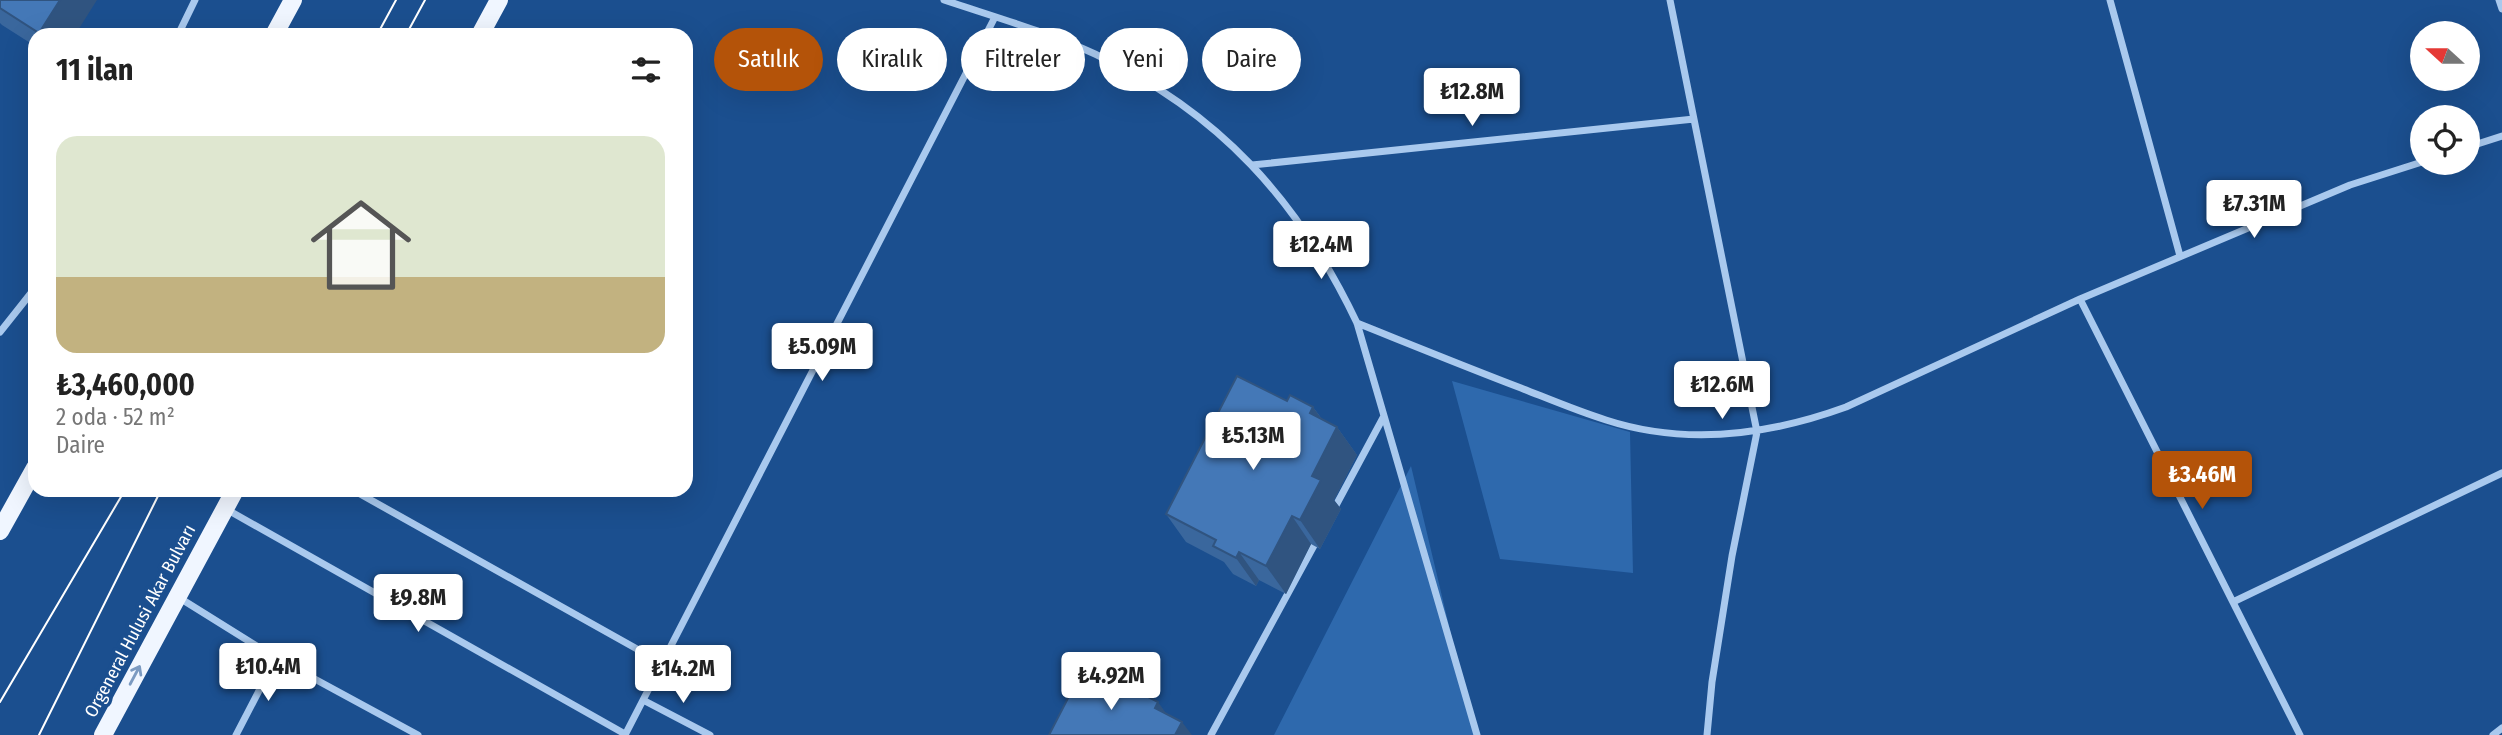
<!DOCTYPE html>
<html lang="tr">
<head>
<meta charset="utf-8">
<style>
  body { margin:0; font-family:"Fira Sans Condensed",sans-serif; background:#f2f2f2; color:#222; height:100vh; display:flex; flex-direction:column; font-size:26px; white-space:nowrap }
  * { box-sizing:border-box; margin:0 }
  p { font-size:23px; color:#767676 }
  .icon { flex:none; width:38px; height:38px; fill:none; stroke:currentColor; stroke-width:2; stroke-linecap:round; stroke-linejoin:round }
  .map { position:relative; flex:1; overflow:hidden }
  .panel { position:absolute; left:28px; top:28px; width:665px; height:469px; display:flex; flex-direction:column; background:#fff; border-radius:21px; box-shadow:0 7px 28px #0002 }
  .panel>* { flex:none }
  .guide { position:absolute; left:714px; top:28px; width:665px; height:63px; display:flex; gap:14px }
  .needle { width:46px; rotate:291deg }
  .buttons { position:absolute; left:2410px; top:21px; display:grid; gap:14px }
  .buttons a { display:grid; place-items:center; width:70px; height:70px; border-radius:50%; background:#fff; box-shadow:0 7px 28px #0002; font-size:35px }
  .price { position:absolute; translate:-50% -60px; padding:0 16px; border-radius:7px; background:#fff; color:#222; font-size:23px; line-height:46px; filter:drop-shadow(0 2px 4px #0008) }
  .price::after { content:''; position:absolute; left:50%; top:42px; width:21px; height:16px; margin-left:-10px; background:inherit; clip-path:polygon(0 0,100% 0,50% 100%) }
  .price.active { background:#b45309; color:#fff }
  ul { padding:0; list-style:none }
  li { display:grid; align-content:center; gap:14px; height:371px; padding:0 28px }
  li span { display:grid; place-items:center; height:217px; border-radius:21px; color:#555 }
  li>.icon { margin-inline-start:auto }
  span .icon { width:126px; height:126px; fill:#fffc; stroke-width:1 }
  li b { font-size:30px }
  h2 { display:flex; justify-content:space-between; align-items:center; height:84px; padding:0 28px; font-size:30px }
  .tag { padding:0 24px; border-radius:32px; background:#fff; box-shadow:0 7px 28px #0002; font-size:24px; line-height:63px }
  .tag.active { background:#b45309; color:#fff }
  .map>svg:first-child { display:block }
  .green { fill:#2e69ad }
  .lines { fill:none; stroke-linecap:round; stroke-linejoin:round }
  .minor { stroke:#a9c9ee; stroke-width:7 }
  .primary { stroke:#f0f6ff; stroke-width:18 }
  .tram { stroke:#fff; stroke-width:2 }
  .wall { fill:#3a679d }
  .shaded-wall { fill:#305480 }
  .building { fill:#4478b7; stroke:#305480; stroke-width:2 }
  .oneway { stroke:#7b9ac1 }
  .labels { text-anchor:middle; stroke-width:7; stroke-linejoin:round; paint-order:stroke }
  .street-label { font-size:18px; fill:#fff; stroke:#1b4f8f }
</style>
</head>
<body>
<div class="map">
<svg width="2502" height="735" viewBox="0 0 2502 735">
  <rect width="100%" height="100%" fill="#1b4f8f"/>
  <path class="green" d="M1452,381l178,51 3,141 -133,-14z
    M1411,466l64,269h-201z"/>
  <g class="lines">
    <path class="minor" d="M944,0c51,17 103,32 151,54 124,58 204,147 262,269l120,412
      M1670,0l87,432 -25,124 -20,126 -5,53
      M2110,0l70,256
      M2499,0l3,9
      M178,35l17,-35
      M2468,147l34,-11
      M1252,165l442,-46
      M2080,299l220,436
      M1357,323c55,22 109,44 164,65 28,11 56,23 85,32 80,26 163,15 240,-13l234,-108 270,-114 72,-23
      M0,332l35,-44
      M353,490l309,173
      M226,509l399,225
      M1333,511l51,-95
      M178,597l98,61 142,77
      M2233,602l269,-129
      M643,700l67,35
      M236,735l40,-77
      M625,735l370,-718
      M1211,735l106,-195
      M2493,735l9,-7"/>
    <path class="primary" d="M274,35l19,-35
      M480,35l19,-35
      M0,531l35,-63
      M103,735l132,-245"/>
    <path class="tram" d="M377,35l19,-35
      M406,35l19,-35
      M0,702l125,-212
      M39,735l122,-245"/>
  </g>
  <path class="wall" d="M0,0l75,35h-40v11l-33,-21 -2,-2z
    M1287,401l26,6 9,12 15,8 20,28 -23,45 7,9 -21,40 -9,-5 -25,50 -27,-14 -3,6 -23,-12 -9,-12 -38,-20 -20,-28z"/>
  <path class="shaded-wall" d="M60,0h37l-22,35h-34l-2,-2z
    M1313,407l20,28 4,-8 20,28 -23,45 7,9 -21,40 -20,-29 12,-44 -2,-63z
    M1292,516l19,28 -25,50 -20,-28z
    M1239,552l20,28 -3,6 -20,-28z
    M1158,702l20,28 -23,-22z
    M1182,722l10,13h-17z"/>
  <path class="building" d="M0,0h60l-21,33 -39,-25z
    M1237,376l50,25 3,-6 23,12 -3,6 27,14 -25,49 9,4 -21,40 -8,-4 -26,50 -27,-14 -3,6 -23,-12 3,-6 -50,-26z
    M1082,671l49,25 4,-6 23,12 -3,6 27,14 -7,13h-126z"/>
  <defs><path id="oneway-shaft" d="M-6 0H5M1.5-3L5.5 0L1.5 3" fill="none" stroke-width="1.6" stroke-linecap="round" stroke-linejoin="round" transform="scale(1.75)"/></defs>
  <use class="oneway" href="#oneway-shaft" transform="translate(135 675) rotate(-62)"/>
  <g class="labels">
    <g class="street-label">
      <text transform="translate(140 621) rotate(-62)" y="6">Orgeneral Hulusi Akar Bulvarı</text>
    </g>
  </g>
</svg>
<div class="buttons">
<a><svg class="needle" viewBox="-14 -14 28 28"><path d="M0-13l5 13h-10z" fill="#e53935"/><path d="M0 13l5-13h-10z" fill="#767676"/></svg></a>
<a><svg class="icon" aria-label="locate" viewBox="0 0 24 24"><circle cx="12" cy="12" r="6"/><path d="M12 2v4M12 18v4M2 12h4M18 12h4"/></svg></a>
</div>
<b class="price" style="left:1472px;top:128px">₺12.8M</b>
<b class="price" style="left:2254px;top:240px">₺7.31M</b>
<b class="price" style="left:1321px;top:281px">₺12.4M</b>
<b class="price" style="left:822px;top:383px">₺5.09M</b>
<b class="price" style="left:1722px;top:421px">₺12.6M</b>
<b class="price" style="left:1253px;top:472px">₺5.13M</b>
<b class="price active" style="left:2202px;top:511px">₺3.46M</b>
<b class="price" style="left:418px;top:634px">₺9.8M</b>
<b class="price" style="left:268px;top:703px">₺10.4M</b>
<b class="price" style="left:683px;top:705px">₺14.2M</b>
<b class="price" style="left:1111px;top:712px">₺4.92M</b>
<div class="guide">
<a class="tag active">Satılık</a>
<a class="tag">Kiralık</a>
<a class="tag">Filtreler</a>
<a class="tag">Yeni</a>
<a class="tag">Daire</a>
</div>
<section class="panel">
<h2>11 ilan<svg class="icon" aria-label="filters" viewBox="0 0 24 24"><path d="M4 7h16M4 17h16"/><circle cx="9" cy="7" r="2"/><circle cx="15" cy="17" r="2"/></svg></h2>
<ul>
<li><span style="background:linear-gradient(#dfe7d0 65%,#c2b280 0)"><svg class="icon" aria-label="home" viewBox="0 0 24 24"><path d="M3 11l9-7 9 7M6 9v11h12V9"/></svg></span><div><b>₺3,460,000</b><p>2 oda · 52 m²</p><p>Daire</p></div></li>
</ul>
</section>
</div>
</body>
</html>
